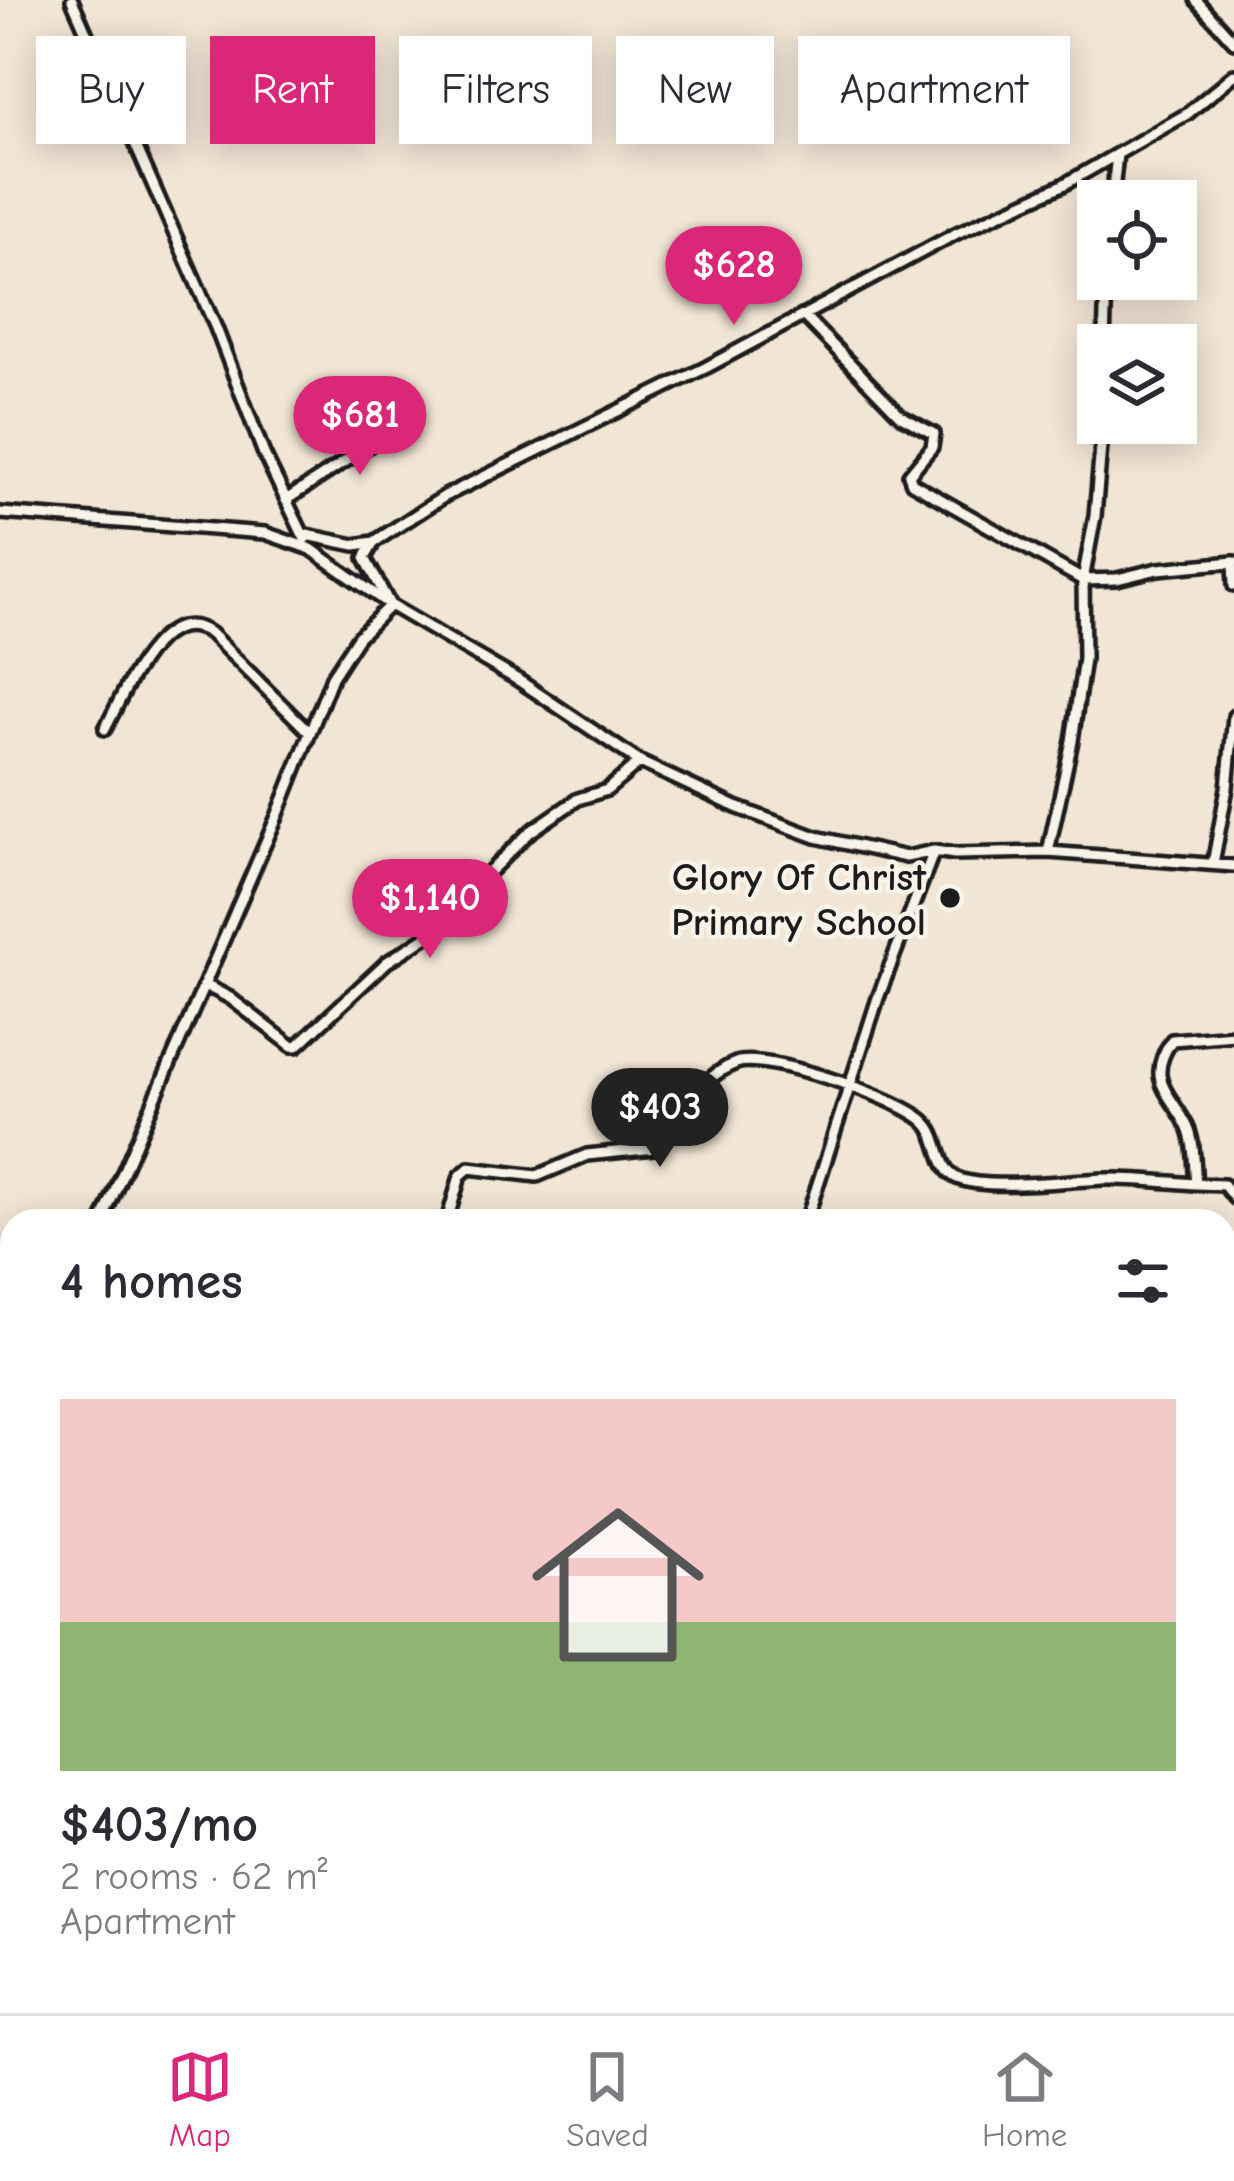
<!DOCTYPE html>
<html lang="en">
<head>
<meta charset="utf-8">
<style>
  body { margin:0; font-family:"Comic Neue",sans-serif; background:#f7f7f7; color:#2b2b33; height:100vh; display:flex; flex-direction:column; font-size:45px; white-space:nowrap }
  * { box-sizing:border-box; margin:0 }
  p { font-size:39px; color:#7c7c81 }
  .icon { flex:none; width:66px; height:66px; fill:none; stroke:currentColor; stroke-width:2; stroke-linecap:round; stroke-linejoin:round }
  .map { position:relative; flex:1; overflow:hidden }
  .drawer { position:absolute; left:0px; top:1209px; width:1236px; height:804px; display:flex; flex-direction:column; background:#fff; border-radius:36px 36px 0 0; box-shadow:0 6px 30px #0003 }
  .drawer>* { flex:none }
  .guide { position:absolute; left:36px; top:36px; width:1164px; height:108px; display:flex; gap:24px }
  .tools { position:absolute; left:1077px; top:180px; display:grid; gap:24px }
  .tools a { display:grid; place-items:center; width:120px; height:120px; border-radius:0px; background:#fff; box-shadow:0 6px 30px #0003; font-size:60px }
  .price { position:absolute; translate:-50% -102px; padding:0 27px; border-radius:42px; background:#db2777; color:#fff; font-size:39px; line-height:78px; filter:drop-shadow(0 3px 6px #0008) }
  .price::after { content:''; position:absolute; left:50%; top:72px; width:36px; height:27px; margin-left:-18px; background:inherit; clip-path:polygon(0 0,100% 0,50% 100%) }
  .price.selected { background:#222; color:#fff }
  ul { padding:0; list-style:none }
  li { display:grid; align-content:center; gap:24px; height:636px; padding:0 60px }
  li+li { border-top:3px solid #e1e1e2 }
  li span { display:grid; place-items:center; height:372px; border-radius:0px; color:#555 }
  li>.icon { margin-inline-start:auto }
  span .icon { width:216px; height:216px; fill:#fffc; stroke-width:1 }
  li b { font-size:51px }
  h2 { display:flex; justify-content:space-between; align-items:center; height:144px; padding:0 60px; font-size:51px }
  .chip { padding:0 42px; border-radius:0px; background:#fff; box-shadow:0 6px 30px #0003; font-size:42px; line-height:108px }
  .chip.selected { background:#db2777; color:#fff }
  .tab-bar { display:flex; justify-content:space-around; align-items:center; height:168px; border-top:3px solid #e1e1e2; background:#fff; font-size:33px; color:#7c7c81 }
  .tab-bar a { display:grid; justify-items:center; gap:6px }
  .tab-bar .selected { color:#db2777 }
  .map>svg:first-child { display:block }
  .lines { fill:none; stroke-linecap:round; stroke-linejoin:round }
  .minor-casing { stroke:#1c1c1c; stroke-width:18 }
  .highway-casing { stroke:#1c1c1c; stroke-width:22 }
  .minor { stroke:#f7f3e8; stroke-width:9 }
  .highway { stroke:#fcdcac; stroke-width:14 }
  .poi-dot { fill:#1c1c1c; stroke:#f7f3e8; stroke-width:4.5 }
  .labels { text-anchor:middle; stroke-width:9; stroke-linejoin:round; paint-order:stroke }
  .poi-label { font-size:39px; font-weight:bold; fill:#1c1c1c; stroke:#f7f3e8; text-anchor:end }
</style>
</head>
<body>
<div class="map">
<svg width="1234" height="2013" viewBox="0 0 1234 2013">
  <rect width="100%" height="100%" fill="#f1e5d5"/>
  <filter id="ink" filterUnits="userSpaceOnUse"><feTurbulence type="fractalNoise" baseFrequency=".00833" numOctaves="2"/><feDisplacementMap in="SourceGraphic" scale="24" xChannelSelector="R" yChannelSelector="G"/><feConvolveMatrix kernelMatrix="1 2 1 2 8 2 1 2 1" color-interpolation-filters="sRGB"/></filter>
  <g filter="url(#ink)">
    <g class="lines">
      <g class="minor-casing">
        <path id="minor" d="M72,0l144,328 48,126 41,85
          M1196,0l38,42
          M1112,201l5,-47
          M804,316l97,100 33,18 -2,13 -23,28 3,8 171,97 34,-1 41,-10 76,-7
          M1104,345l2,-66
          M286,500l124,-81
          M0,513l265,20 46,16 79,56 128,75 122,82 96,45 80,30 90,20 28,-6 21,3 93,-2 186,14
          M302,534l53,11 19,-3 71,-46 262,-129 250,-134 106,-48 124,-71 47,-39
          M1233,562l1,24
          M105,729c18,-33 56,-131 106,-95l99,99
          M1048,852l24,-111 12,-82 -1,-79 12,-64 8,-93
          M1213,864l14,-76 7,-72
          M205,985l25,13 62,48h5l90,-84 70,-45 27,-40 46,-45 48,-33 29,-9 33,-28
          M1234,1035l-62,5c-28,41 -1,53 15,86 8,16 7,40 9,58l28,1 10,13
          M102,1221l176,-407 54,-137 26,-40 32,-32 -25,-47 9,-16
          M447,1221l13,-45 9,-8 68,8 50,-21 67,-7c27,-28 41,-69 82,-85 30,-11 168,36 190,60 15,14 11,46 31,55 29,13 113,2 147,1 31,-1 62,3 92,5
          M806,1221l72,-223 56,-147
          M1224,1290l10,-6
          M0,1450l12,-29
          M1224,1456l10,28
          M0,1702l12,18
          M1206,2001l1,12
          M558,2013l3,-12"/>
      </g>
      <g class="highway-casing">
        <path id="highway" d="M1224,1761h10
          M0,1897l12,-7"/>
      </g>
      <use href="#minor" class="minor"/>
      <use href="#highway" class="highway"/>
    </g>
  </g>
  <circle class="poi-dot" cx="950" cy="898" r="12"/>
  <g class="labels">
    <g class="poi-label">
      <text x="926" y="890">Glory Of Christ<tspan x="926" dy="45">Primary School</tspan></text>
    </g>
  </g>
</svg>
<div class="tools">
<a><svg class="icon" aria-label="locate" viewBox="0 0 24 24"><circle cx="12" cy="12" r="6"/><path d="M12 2v4M12 18v4M2 12h4M18 12h4"/></svg></a>
<a><svg class="icon" aria-label="layers" viewBox="0 0 24 24"><path d="M12 4l9 5-9 5-9-5zM3 14l9 5 9-5"/></svg></a>
</div>
<b class="price" style="left:734px;top:328px">$628</b>
<b class="price" style="left:360px;top:478px">$681</b>
<b class="price" style="left:430px;top:961px">$1,140</b>
<b class="price selected" style="left:660px;top:1170px">$403</b>
<div class="guide">
<a class="chip">Buy</a>
<a class="chip selected">Rent</a>
<a class="chip">Filters</a>
<a class="chip">New</a>
<a class="chip">Apartment</a>
</div>
<section class="drawer">
<h2>4 homes<svg class="icon" aria-label="filters" viewBox="0 0 24 24"><path d="M4 7h16M4 17h16"/><circle cx="9" cy="7" r="2"/><circle cx="15" cy="17" r="2"/></svg></h2>
<ul>
<li><span style="background:linear-gradient(#f6c9c9 60%,#8fb573 0)"><svg class="icon" aria-label="home" viewBox="0 0 24 24"><path d="M3 11l9-7 9 7M6 9v11h12V9"/></svg></span><div><b>$403/mo</b><p>2 rooms · 62 m²</p><p>Apartment</p></div></li>
</ul>
</section>
</div>
<nav class="tab-bar">
<a class="selected"><svg class="icon" aria-label="map" viewBox="0 0 24 24"><path d="M3 6l6-2 6 2 6-2v14l-6 2-6-2-6 2zM9 4v14M15 6v14"/></svg>Map</a>
<a><svg class="icon" aria-label="saved" viewBox="0 0 24 24"><path d="M7 4h10v16l-5-4-5 4z"/></svg>Saved</a>
<a><svg class="icon" aria-label="home" viewBox="0 0 24 24"><path d="M3 11l9-7 9 7M6 9v11h12V9"/></svg>Home</a>
</nav>
</body>
</html>
